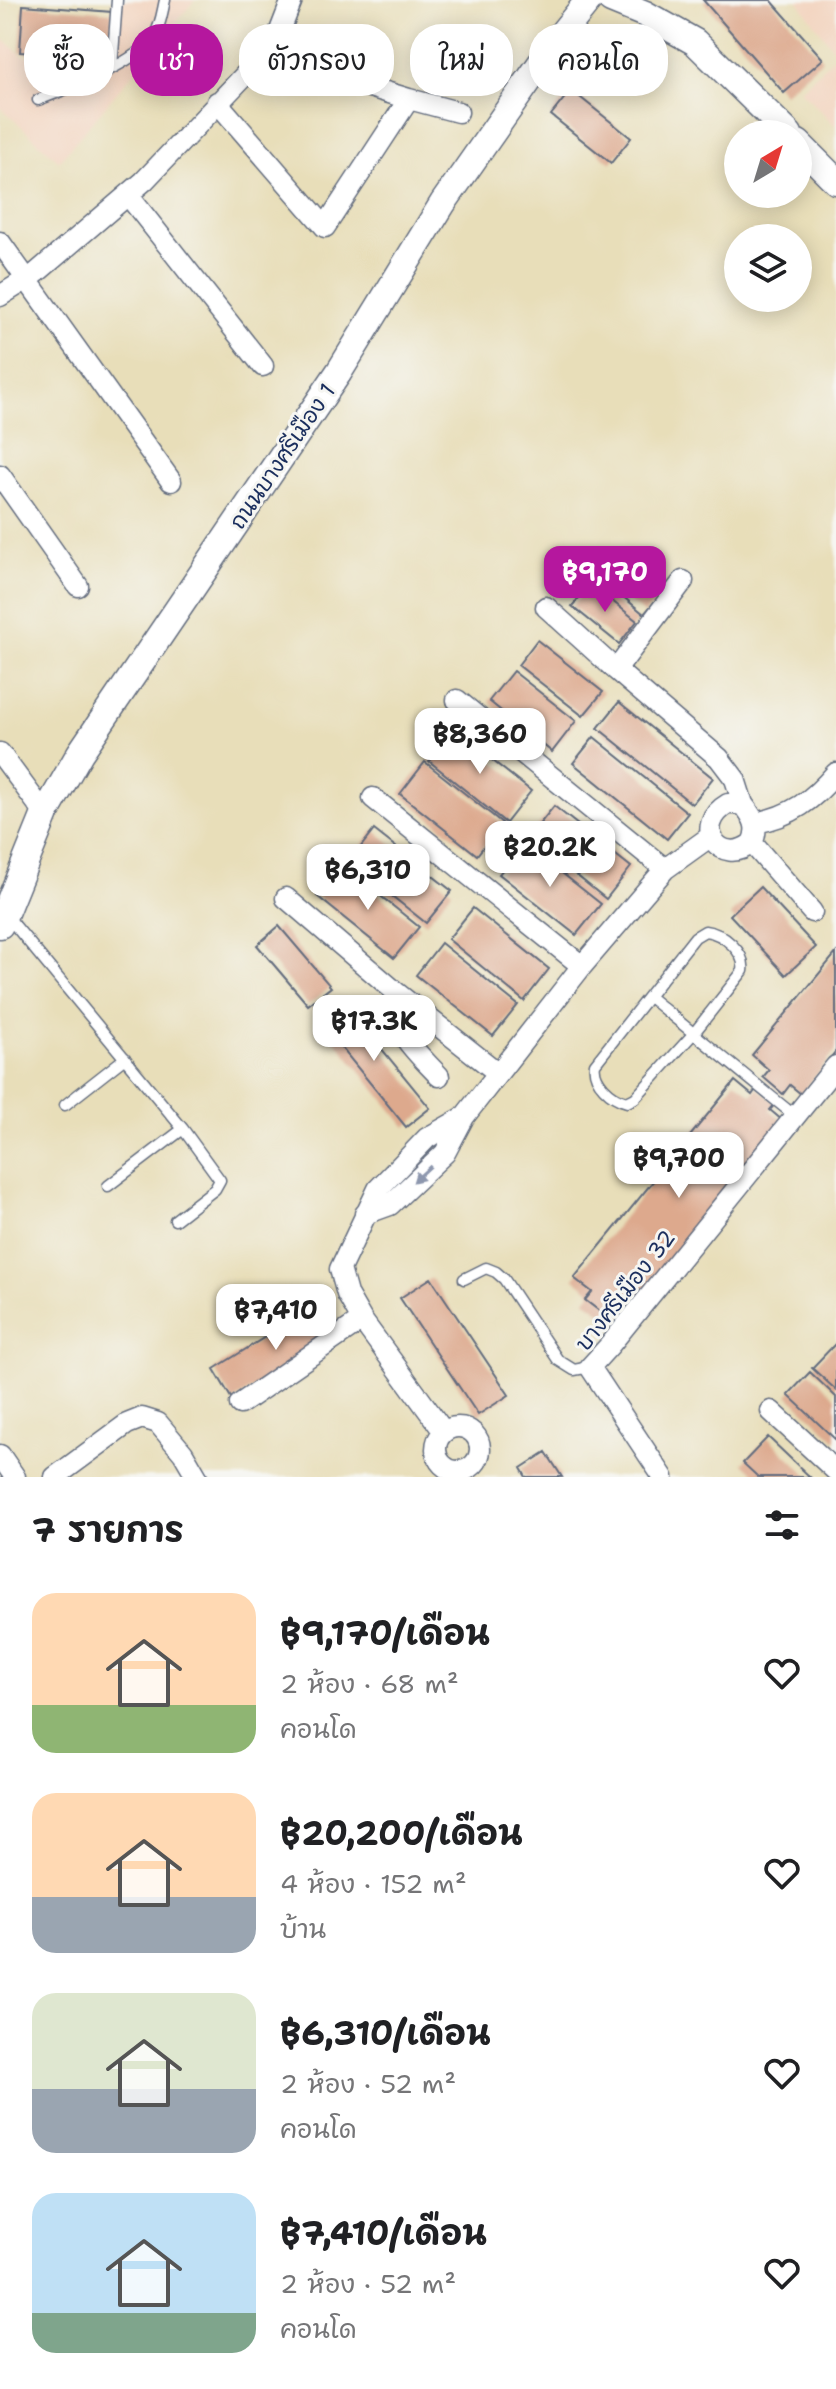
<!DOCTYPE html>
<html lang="th">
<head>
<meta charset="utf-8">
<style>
  body { margin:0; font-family:"Shantell Sans","Playpen Sans Thai",sans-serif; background:#f6f6f6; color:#202124; height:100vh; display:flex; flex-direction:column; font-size:30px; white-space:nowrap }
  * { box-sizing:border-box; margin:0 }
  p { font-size:26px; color:#757577 }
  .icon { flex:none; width:44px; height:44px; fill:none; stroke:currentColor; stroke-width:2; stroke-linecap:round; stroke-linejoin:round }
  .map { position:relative; height:1477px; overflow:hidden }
  .side { display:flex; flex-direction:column; background:#fff; flex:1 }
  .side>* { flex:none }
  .banner { position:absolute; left:24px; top:24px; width:788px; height:72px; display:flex; gap:16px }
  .needle { width:52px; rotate:38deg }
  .fabs { position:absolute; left:724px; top:120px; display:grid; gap:16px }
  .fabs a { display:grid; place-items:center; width:88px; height:88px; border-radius:50%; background:#fff; box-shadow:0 4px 20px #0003; font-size:40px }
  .price { position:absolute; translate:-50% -68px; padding:0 18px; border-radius:16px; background:#fff; color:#222; font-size:26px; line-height:52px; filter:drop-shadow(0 2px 4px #0008) }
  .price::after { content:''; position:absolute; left:50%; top:48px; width:24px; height:18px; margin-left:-12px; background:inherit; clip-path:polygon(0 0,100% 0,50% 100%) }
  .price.on { background:#b5179e; color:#fff }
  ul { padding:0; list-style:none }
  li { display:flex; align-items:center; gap:24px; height:200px; padding:0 32px }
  li span { display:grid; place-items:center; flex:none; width:224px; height:160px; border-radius:24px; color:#555 }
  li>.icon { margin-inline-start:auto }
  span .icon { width:96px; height:96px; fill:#fffc; stroke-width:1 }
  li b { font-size:34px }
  h2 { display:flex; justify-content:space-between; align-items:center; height:96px; padding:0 32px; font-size:34px }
  .pill { padding:0 28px; border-radius:32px; background:#fff; box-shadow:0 4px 20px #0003; font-size:28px; line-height:72px }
  .pill.on { background:#b5179e; color:#fff }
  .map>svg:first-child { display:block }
  .built { fill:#f3d4bf }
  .building { fill:#dda98d }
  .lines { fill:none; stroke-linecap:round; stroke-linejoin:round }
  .service-casing { stroke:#636c7e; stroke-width:13 }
  .minor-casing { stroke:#636c7e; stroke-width:23 }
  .tertiary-casing { stroke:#636c7e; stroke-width:29 }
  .service { stroke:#fff; stroke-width:10 }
  .minor { stroke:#fff; stroke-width:20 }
  .tertiary { stroke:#fff; stroke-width:26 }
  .oneway { fill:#8d97ae }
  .labels { text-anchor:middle; stroke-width:6; stroke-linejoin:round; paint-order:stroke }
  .street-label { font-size:22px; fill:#1b2f5e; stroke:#f6f6f2 }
</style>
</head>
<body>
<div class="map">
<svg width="836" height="1477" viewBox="0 0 836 1477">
  <rect width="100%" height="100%" fill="#f6f6f2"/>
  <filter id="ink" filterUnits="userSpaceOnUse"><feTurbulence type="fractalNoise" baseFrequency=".0125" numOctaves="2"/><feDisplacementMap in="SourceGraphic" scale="16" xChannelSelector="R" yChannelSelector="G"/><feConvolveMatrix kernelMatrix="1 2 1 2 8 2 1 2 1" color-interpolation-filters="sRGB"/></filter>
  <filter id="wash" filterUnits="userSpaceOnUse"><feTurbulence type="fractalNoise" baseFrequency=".006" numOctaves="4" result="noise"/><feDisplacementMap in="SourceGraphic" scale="32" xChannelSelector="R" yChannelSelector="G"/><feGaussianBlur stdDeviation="1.8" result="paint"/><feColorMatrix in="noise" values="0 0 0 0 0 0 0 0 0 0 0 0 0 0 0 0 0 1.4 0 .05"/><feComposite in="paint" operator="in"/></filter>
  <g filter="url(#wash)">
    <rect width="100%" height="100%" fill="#e8deb9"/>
    <path class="built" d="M112,0h83l-136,161 -59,-54v-61l5,-6 18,16 86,2z
      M797,0h39v52z
      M836,55v71l-36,-36z"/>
    <g id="blocks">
      <path class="building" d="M703,0h68l52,59 -39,34z
        M23,5l89,7 -3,45 -89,-5z
        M571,90l60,48 -20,25 -60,-48z
        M616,552l48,39 -20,23 -47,-39z
        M591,584l46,37 -18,23 -47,-38z
        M537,640l66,52 -20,24 -65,-51z
        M513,671l63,50 -24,31 -63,-51z
        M619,702l94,76 -21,26 -94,-76z
        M454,730l77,61 -25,32 -77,-62z
        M594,737l94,76 -21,26 -94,-76z
        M425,762l77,61 -25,32 -77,-61z
        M554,806l77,61 -25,32 -77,-62z
        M374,830l78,61 -26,32 -77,-61z
        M524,843l77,61 -25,31 -77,-61z
        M342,865l77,62 -25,31 -77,-62z
        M760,887l56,60 -30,28 -56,-60z
        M473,908l76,61 -25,32 -76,-62z
        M279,926l52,61 -23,18 -51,-60z
        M441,943l77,62 -25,31 -77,-61z
        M836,953v98l-35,43 -11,-9 -7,9 -20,-17 6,-7 -17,-15z
        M341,999l89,109 -24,19 -89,-109z
        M735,1081l17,14 5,-7 19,15 -6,7 13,11 -159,195 -11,-9 -7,9 -21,-16 7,-8 -18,-14z
        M431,1278l78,117 -31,20 -78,-117z
        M318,1304l20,32 -105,65 -19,-32z
        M836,1343v47l-24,-22z
        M810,1372l26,25v43l-48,-45z
        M768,1437l42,40h-52l-15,-14z
        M546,1452l16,25h-36l-5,-9z"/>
    </g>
  </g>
  <g filter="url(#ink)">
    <use href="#blocks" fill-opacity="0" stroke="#636c7e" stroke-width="2"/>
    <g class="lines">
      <g class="service-casing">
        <path id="service" d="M112,68l5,-68
          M38,100c31,-12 98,-36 116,-64 7,-11 8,-23 11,-36
          M8,917l175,212 -75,57
          M705,931c18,2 41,21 38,40l-49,62 -59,65 -8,4c-16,-4 -35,-21 -32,-38l100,-127z
          M649,997l146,119
          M65,1105l60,-47
          M175,1220l40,-31 5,-9 -37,-51
          M464,1279l22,-11 10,4 8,7 54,81 16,10 16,-3"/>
      </g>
      <g class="minor-casing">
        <path id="minor" d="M264,55l145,44 49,13
          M217,102l108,125 84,-128
          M128,195l135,171
          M0,242l171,239
          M0,296l35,-22 109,-93 120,-126 14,-19 14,-36
          M0,475l78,111
          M546,607l70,63 103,88 16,21 8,25
          M616,670l67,-89
          M457,700l208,169
          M0,753l45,61
          M373,798l209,168
          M728,804h15c10,13 17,23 9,39 -31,25 -62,-17 -24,-39z
          M755,823c37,-7 58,-23 81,-50
          M752,843l60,69
          M286,898l111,95 101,80
          M397,993c-12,34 21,60 42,83
          M365,1214l25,-9 55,-52 19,-36 118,-151 83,-97 46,-33
          M240,1404l122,-84
          M771,1411l65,60
          M436 1449a22 22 0 1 1 44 0a22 22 0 1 1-44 0Z
          M444,1432l-82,-112 -15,-26 -7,-25 38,-80 49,-51 37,-21
          M0,1455l15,22
          M55,1477l72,-53 15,-6 16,5 25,30 14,24
          M663,1477l-73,-110 20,-22 226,-279"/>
      </g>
      <g class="tertiary-casing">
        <path id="tertiary" d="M611,0l34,14 50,28 94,92
          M798,143l38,38
          M0,925l45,-111 35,-61 259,-381 104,-169 117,-167 29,-36"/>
      </g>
      <use href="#service" class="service"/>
      <use href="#minor" class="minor"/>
      <use href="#tertiary" class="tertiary"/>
    </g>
    <defs><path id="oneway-solid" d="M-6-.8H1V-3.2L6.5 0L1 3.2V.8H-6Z" transform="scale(2)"/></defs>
    <use class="oneway" href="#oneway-solid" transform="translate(422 1174) rotate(137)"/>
  </g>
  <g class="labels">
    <g class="street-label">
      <text transform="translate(282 456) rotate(-56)" y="8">ถนนบางศรีเมือง 1</text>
      <text transform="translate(625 1290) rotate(-52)" y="8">บางศรีเมือง 32</text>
    </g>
  </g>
</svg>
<div class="fabs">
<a><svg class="needle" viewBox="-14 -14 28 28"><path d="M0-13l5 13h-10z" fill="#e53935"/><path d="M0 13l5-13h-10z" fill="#757577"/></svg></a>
<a><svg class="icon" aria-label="layers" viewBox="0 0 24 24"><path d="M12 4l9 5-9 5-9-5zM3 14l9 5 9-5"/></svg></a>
</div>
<b class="price on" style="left:605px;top:614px">฿9,170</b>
<b class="price" style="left:480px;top:776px">฿8,360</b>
<b class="price" style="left:550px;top:889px">฿20.2K</b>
<b class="price" style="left:368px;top:912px">฿6,310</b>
<b class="price" style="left:374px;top:1063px">฿17.3K</b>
<b class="price" style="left:679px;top:1200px">฿9,700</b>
<b class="price" style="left:276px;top:1352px">฿7,410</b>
<div class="banner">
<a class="pill">ซื้อ</a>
<a class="pill on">เช่า</a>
<a class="pill">ตัวกรอง</a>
<a class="pill">ใหม่</a>
<a class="pill">คอนโด</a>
</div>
</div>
<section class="side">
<h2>7 รายการ<svg class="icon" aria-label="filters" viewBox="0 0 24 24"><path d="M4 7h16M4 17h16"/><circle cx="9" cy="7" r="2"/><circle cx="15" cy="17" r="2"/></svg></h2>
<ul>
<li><span style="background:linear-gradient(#ffd9b3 70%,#8fb573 0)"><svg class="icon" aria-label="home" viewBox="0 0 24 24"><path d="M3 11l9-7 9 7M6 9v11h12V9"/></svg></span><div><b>฿9,170/เดือน</b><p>2 ห้อง · 68 m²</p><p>คอนโด</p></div><svg class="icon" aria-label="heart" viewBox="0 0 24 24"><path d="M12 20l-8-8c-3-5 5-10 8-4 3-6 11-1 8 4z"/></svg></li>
<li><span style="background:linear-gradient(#ffd9b3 65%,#9aa5b1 0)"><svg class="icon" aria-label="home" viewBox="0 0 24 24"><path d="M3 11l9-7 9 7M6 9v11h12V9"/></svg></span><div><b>฿20,200/เดือน</b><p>4 ห้อง · 152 m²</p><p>บ้าน</p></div><svg class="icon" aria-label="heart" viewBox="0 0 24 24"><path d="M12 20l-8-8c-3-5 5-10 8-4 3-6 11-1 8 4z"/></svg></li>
<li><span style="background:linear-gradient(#dfe7d0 60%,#9aa5b1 0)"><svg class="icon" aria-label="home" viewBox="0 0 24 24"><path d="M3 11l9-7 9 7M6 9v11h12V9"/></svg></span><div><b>฿6,310/เดือน</b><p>2 ห้อง · 52 m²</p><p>คอนโด</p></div><svg class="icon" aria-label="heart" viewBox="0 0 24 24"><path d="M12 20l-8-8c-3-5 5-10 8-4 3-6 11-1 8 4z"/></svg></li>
<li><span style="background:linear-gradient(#bfe0f5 75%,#7fa58c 0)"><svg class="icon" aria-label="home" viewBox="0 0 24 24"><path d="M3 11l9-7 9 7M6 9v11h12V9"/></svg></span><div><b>฿7,410/เดือน</b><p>2 ห้อง · 52 m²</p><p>คอนโด</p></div><svg class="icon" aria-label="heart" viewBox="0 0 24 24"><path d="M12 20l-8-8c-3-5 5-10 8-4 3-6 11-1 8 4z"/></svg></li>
</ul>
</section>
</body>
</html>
